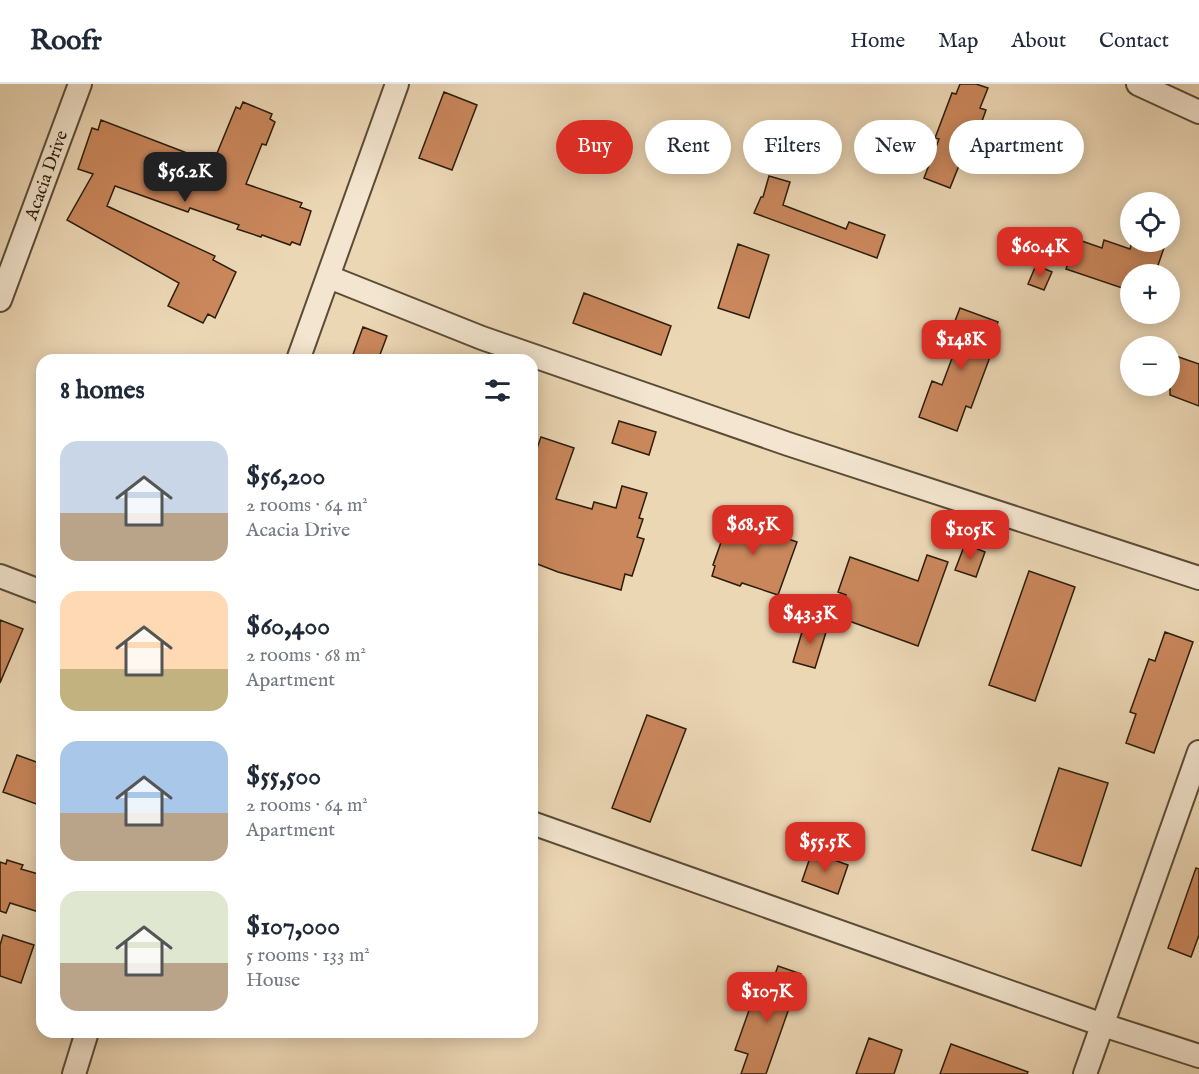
<!DOCTYPE html>
<html lang="en">
<head>
<meta charset="utf-8">
<style>
  body { margin:0; font-family:"IM FELL English",serif; background:#f6f6f7; color:#1f2937; height:100vh; display:flex; flex-direction:column; font-size:22px; white-space:nowrap }
  * { box-sizing:border-box; margin:0 }
  p { font-size:20px; color:#747a83 }
  .icon { flex:none; width:33px; height:33px; fill:none; stroke:currentColor; stroke-width:2; stroke-linecap:round; stroke-linejoin:round }
  .map { position:relative; flex:1; overflow:hidden }
  .side { position:absolute; left:36px; top:270px; width:502px; height:684px; display:flex; flex-direction:column; background:#fff; border-radius:18px; box-shadow:0 3px 15px #0003 }
  .side>* { flex:none }
  .top-card { position:absolute; left:556px; top:36px; width:552px; height:54px; display:flex; gap:12px }
  .tools { position:absolute; left:1120px; top:108px; display:grid; gap:12px }
  .tools a { display:grid; place-items:center; width:60px; height:60px; border-radius:50%; background:#fff; box-shadow:0 3px 15px #0003; font-size:30px }
  .price { position:absolute; translate:-50% -51px; padding:0 14px; border-radius:12px; background:#d93025; color:#fff; font-size:20px; line-height:39px; filter:drop-shadow(0 2px 3px #0008) }
  .price::after { content:''; position:absolute; left:50%; top:36px; width:18px; height:14px; margin-left:-9px; background:inherit; clip-path:polygon(0 0,100% 0,50% 100%) }
  .price.active { background:#222; color:#fff }
  ul { padding:0; list-style:none }
  li { display:flex; align-items:center; gap:18px; height:150px; padding:0 24px }
  li span { display:grid; place-items:center; flex:none; width:168px; height:120px; border-radius:18px; color:#555 }
  li>.icon { margin-inline-start:auto }
  span .icon { width:72px; height:72px; fill:#fffc; stroke-width:1 }
  li b { font-size:26px }
  h2 { display:flex; justify-content:space-between; align-items:center; height:72px; padding:0 24px; font-size:26px }
  .chip { padding:0 21px; border-radius:27px; background:#fff; box-shadow:0 3px 15px #0003; font-size:21px; line-height:54px }
  .chip.active { background:#d93025; color:#fff }
  header { display:flex; align-items:center; gap:36px; box-sizing:border-box; height:84px; padding:0 30px; background:#fff; border-bottom:2px solid #e0e1e3 }
  header strong { font-size:28px }
  nav { display:flex; gap:33px; margin-inline-start:auto; font-size:21px }
  .map>svg:first-child { display:block }
  .building { fill:#ca875c; stroke:#2b1e0c; stroke-width:1.5 }
  .lines { fill:none; stroke-linecap:round; stroke-linejoin:round }
  .minor-casing { stroke:#5b4c36; stroke-width:26 }
  .minor { stroke:#f3e5cf; stroke-width:22 }
  .labels { text-anchor:middle; stroke-width:4.5; stroke-linejoin:round; paint-order:stroke }
  .street-label { font-size:18px; fill:#2b1e0c; stroke:#f3e5cf }
</style>
</head>
<body>
<header>
<strong>Roofr</strong>
<nav><a>Home</a><a>Map</a><a>About</a><a>Contact</a></nav>
</header>
<div class="map">
<svg width="1199" height="990" viewBox="0 0 1199 990">
  <rect width="100%" height="100%" fill="#ecd7b5"/>
  <filter id="stains"><feTurbulence type="fractalNoise" baseFrequency=".00333" numOctaves="4"/><feColorMatrix values="0 0 0 0 .2 0 0 0 0 .09 0 0 0 0 .02 0 0 0 .5 -.17"/></filter>
  <radialGradient id="worn" r=".72"><stop offset=".6" stop-color="#630" stop-opacity="0"/><stop offset="1" stop-color="#630" stop-opacity=".3"/></radialGradient>
  <path class="building" d="M960,0h16l12,4 -8,20 6,2 -20,56 -6,-3 -10,25 -26,-10 15,-39 -4,-1 17,-45 4,1z
    M444,8l33,13 -25,65 -33,-12z
    M243,18l29,12 -2,5 5,3 -9,23 -4,-1 -16,40 56,19 -2,4 11,4 -11,34 -8,-3 -2,3 -28,-10 -1,2 -24,-8 2,-4 -49,-17 -2,4 -73,-26 -8,20 108,50 -2,4 23,12 -21,46 -7,-4 -5,9 -35,-17 11,-23 -112,-63 26,-46 -15,-5 14,-41 6,2 3,-10 112,43 23,-56 4,2z
    M590,59l23,8 -8,22 -23,-9z
    M769,92l21,6 -7,23 63,24 3,-7 36,13 -8,23 -123,-45 7,-16h2z
    M1076,155l26,9 2,-8 26,9 2,-7h34l-11,32h-24v17l-65,-22z
    M738,160l31,11 -20,63 -31,-10z
    M1036,181l16,7 -8,18 -16,-6z
    M584,209l87,33 -10,29 -88,-32z
    M960,224l38,14 -8,22 4,2 -23,62 -5,-2 -9,25 -38,-14 13,-36 10,4 15,-40 -10,-3z
    M363,243l24,9 -9,24h-27z
    M1170,270l29,10v42l-29,-11z
    M619,337l37,11 -7,23 -37,-12z
    M541,353l33,11 -18,51 36,10 2,-7 22,6 6,-22 25,7 -8,25 4,1 -6,18 7,2 -12,37 -7,-2 -4,16 -63,-18 -26,-10v-100z
    M730,433l19,7 2,-6 20,7 -2,7 28,10 -19,53 -36,-12 -2,3 -28,-10 3,-10 -2,-1z
    M965,460l20,8 -9,25 -21,-7z
    M927,471l21,7 -30,84 -80,-29 8,-22 -8,-3 12,-35 68,24z
    M1029,487l46,16 -40,114 -46,-16z
    M0,536l23,9 -23,54z
    M805,538l22,7 -12,39 -22,-6z
    M1165,548l28,10 -39,111 -28,-10 10,-29 -6,-2 19,-53 6,2z
    M647,631l39,14 -36,93 -38,-14z
    M17,671l25,9v42l-39,-14z
    M1059,684l49,15 -27,83 -49,-16z
    M812,768l36,13 -10,29 -36,-13z
    M7,776l16,5 -2,4 21,6v38l-32,-10 -4,10 -6,-2v-49l6,2z
    M1196,784l3,1v66l-8,22 -23,-9z
    M3,851l31,10 -13,38 -21,-7v-31z
    M778,882l23,8 -35,100h-25l7,-20 -13,-4 17,-48 12,4z
    M869,954l33,12 -8,24h-38z
    M951,960l77,28 -1,2h-87z"/>
  <g class="lines">
    <g class="minor-casing">
      <path id="minor" d="M1138,0l61,28
        M329,193l153,61 306,106 411,134
        M0,216l80,-216
        M298,276l99,-276
        M0,492l42,16
        M532,739l571,202 96,31
        M74,990l13,-42
        M1085,990l114,-322"/>
    </g>
    <use href="#minor" class="minor"/>
  </g>
  <g class="labels">
    <g class="street-label">
      <text transform="translate(46 91) rotate(-70)" y="6">Acacia Drive</text>
    </g>
  </g>
  <rect width="100%" height="100%" filter="url(#stains)"/>
  <rect width="100%" height="100%" fill="url(#worn)"/>
</svg>
<div class="tools">
<a><svg class="icon" aria-label="locate" viewBox="0 0 24 24"><circle cx="12" cy="12" r="6"/><path d="M12 2v4M12 18v4M2 12h4M18 12h4"/></svg></a>
<a>+</a>
<a>−</a>
</div>
<b class="price active" style="left:185px;top:119px">$56.2K</b>
<b class="price" style="left:1040px;top:194px">$60.4K</b>
<b class="price" style="left:961px;top:287px">$148K</b>
<b class="price" style="left:753px;top:472px">$68.5K</b>
<b class="price" style="left:970px;top:477px">$105K</b>
<b class="price" style="left:810px;top:561px">$43.3K</b>
<b class="price" style="left:825px;top:789px">$55.5K</b>
<b class="price" style="left:767px;top:939px">$107K</b>
<div class="top-card">
<a class="chip active">Buy</a>
<a class="chip">Rent</a>
<a class="chip">Filters</a>
<a class="chip">New</a>
<a class="chip">Apartment</a>
</div>
<section class="side">
<h2>8 homes<svg class="icon" aria-label="filters" viewBox="0 0 24 24"><path d="M4 7h16M4 17h16"/><circle cx="9" cy="7" r="2"/><circle cx="15" cy="17" r="2"/></svg></h2>
<ul>
<li><span style="background:linear-gradient(#c9d6e8 60%,#b9a48a 0)"><svg class="icon" aria-label="home" viewBox="0 0 24 24"><path d="M3 11l9-7 9 7M6 9v11h12V9"/></svg></span><div><b>$56,200</b><p>2 rooms · 64 m²</p><p>Acacia Drive</p></div></li>
<li><span style="background:linear-gradient(#ffd9b3 65%,#c2b280 0)"><svg class="icon" aria-label="home" viewBox="0 0 24 24"><path d="M3 11l9-7 9 7M6 9v11h12V9"/></svg></span><div><b>$60,400</b><p>2 rooms · 68 m²</p><p>Apartment</p></div></li>
<li><span style="background:linear-gradient(#a9c7e8 60%,#b9a48a 0)"><svg class="icon" aria-label="home" viewBox="0 0 24 24"><path d="M3 11l9-7 9 7M6 9v11h12V9"/></svg></span><div><b>$55,500</b><p>2 rooms · 64 m²</p><p>Apartment</p></div></li>
<li><span style="background:linear-gradient(#dfe7d0 60%,#b9a48a 0)"><svg class="icon" aria-label="home" viewBox="0 0 24 24"><path d="M3 11l9-7 9 7M6 9v11h12V9"/></svg></span><div><b>$107,000</b><p>5 rooms · 133 m²</p><p>House</p></div></li>
</ul>
</section>
</div>
</body>
</html>
